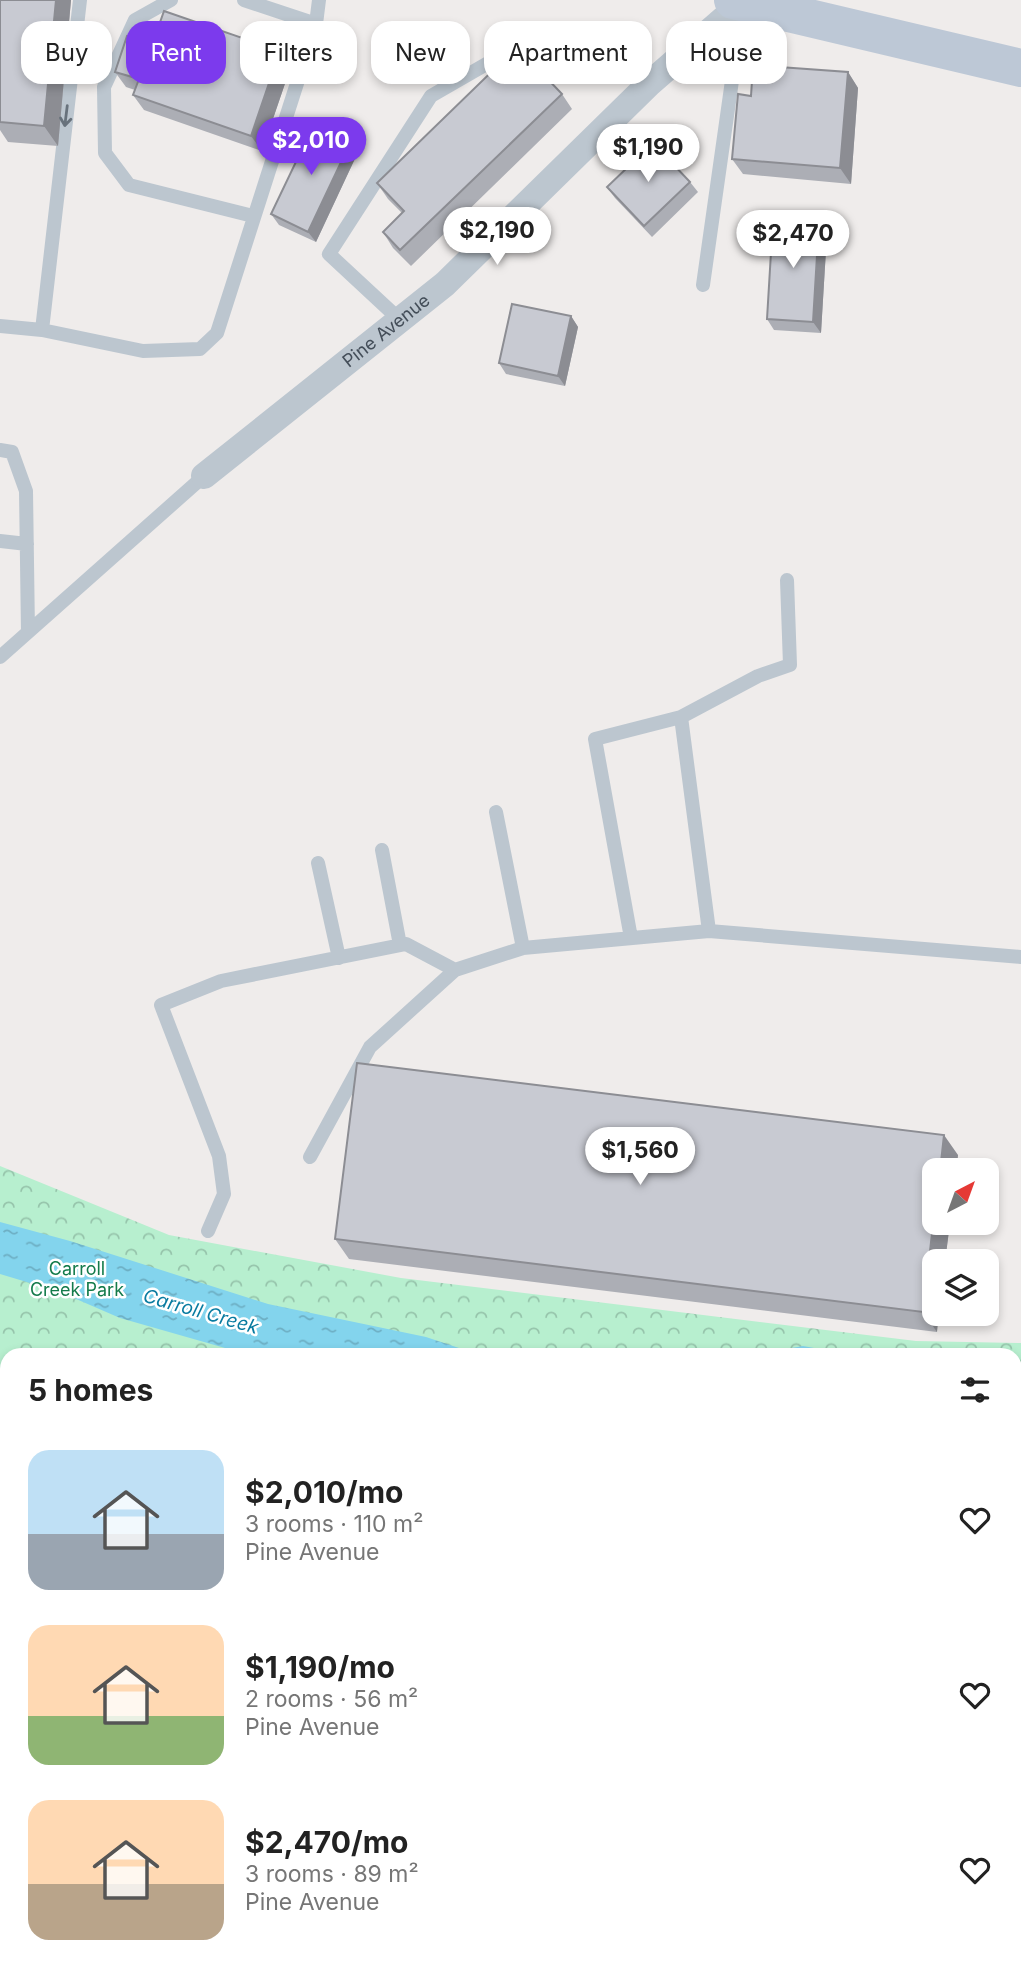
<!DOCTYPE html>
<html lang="en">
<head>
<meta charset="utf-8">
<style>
  body { margin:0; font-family:Inter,sans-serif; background:#f6f6f6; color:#222; height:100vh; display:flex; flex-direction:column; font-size:26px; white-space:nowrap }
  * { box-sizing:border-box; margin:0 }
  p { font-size:23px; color:#767676 }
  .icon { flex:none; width:38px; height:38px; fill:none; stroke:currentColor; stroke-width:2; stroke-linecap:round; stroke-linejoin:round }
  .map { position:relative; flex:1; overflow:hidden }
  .side { position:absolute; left:0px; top:1348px; width:1022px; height:625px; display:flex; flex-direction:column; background:#fff; border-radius:21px 21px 0 0; box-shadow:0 4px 10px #0003 }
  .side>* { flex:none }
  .hud { position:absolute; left:21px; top:21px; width:980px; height:63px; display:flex; gap:14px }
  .needle { width:46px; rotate:41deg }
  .controls { position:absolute; left:922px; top:1158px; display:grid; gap:14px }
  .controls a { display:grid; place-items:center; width:77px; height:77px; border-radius:14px; background:#fff; box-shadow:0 4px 10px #0003; font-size:35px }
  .price { position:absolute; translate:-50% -60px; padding:0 16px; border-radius:24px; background:#fff; color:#222; font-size:23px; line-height:46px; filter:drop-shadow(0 2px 4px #0008) }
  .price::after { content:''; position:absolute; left:50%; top:42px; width:21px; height:16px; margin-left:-10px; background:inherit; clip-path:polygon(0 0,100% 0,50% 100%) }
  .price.selected { background:#7c3aed; color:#fff }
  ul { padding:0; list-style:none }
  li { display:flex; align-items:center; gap:21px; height:175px; padding:0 28px }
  li span { display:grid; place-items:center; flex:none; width:196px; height:140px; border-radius:21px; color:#555 }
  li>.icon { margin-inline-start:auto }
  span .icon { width:84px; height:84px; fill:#fffc; stroke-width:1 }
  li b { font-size:30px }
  h2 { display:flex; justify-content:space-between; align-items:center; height:84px; padding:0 28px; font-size:30px }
  .chip { padding:0 24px; border-radius:21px; background:#fff; box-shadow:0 4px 10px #0003; font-size:24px; line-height:63px }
  .chip.selected { background:#7c3aed; color:#fff }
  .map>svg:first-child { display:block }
  .park { fill:url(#park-crowns) }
  .water { fill:url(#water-ripples) }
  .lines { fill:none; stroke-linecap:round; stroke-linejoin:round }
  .service { stroke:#bcc6cf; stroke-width:14 }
  .minor { stroke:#bcc6cf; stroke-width:26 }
  .secondary { stroke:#bdc8d6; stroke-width:38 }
  .wall { fill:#acaeb5 }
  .shaded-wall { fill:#8c8d93 }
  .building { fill:#c8cad2; stroke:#8c8d93; stroke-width:2 }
  .oneway { stroke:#68727c }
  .labels { text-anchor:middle; stroke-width:5; stroke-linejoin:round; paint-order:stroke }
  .street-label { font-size:18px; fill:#444e59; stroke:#fff }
  .park-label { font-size:18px; fill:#147b4b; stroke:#fff }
  .water-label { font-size:19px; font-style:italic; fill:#097ba0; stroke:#fff }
</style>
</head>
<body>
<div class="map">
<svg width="1021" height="1972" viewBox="0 0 1021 1972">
  <defs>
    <pattern id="park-crowns" width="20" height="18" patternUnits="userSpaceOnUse" patternTransform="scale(1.75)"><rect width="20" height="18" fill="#b7efcf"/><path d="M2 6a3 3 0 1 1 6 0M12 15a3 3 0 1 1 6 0" fill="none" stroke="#96c4ab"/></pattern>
    <pattern id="water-ripples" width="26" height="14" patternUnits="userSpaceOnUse" patternTransform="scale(1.75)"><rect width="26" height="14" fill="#83d4ed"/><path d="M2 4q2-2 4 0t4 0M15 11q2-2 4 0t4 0" fill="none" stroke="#6daec3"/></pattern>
  </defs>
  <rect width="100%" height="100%" fill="#efeceb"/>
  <path class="park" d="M0,1166l169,69 232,43 515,63 105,2v350h-6v-339h-1008v185l-7,-2z"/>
  <path class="water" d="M0,1222l70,19 198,63 158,33 51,17h-231l-126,-36 -60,-26 -60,-18z
    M803,1346l44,8h-89z
    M1015,1364h6v124h-6z"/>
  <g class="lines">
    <path class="service" d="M171,0l-36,20 -31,67 1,66 24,32 124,31
      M244,0l72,24
      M703,285l40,-282
      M400,320l-71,-66 102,-158 102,-59 116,47
      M0,326l42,4 101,21 57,-2 17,-16 99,-309 3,-24
      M42,330l38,-330
      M0,450l12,2 14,39 2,141
      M0,541l27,3
      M0,657l204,-181
      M496,812l27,136
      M382,850l18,95
      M318,863l21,95
      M709,931l-28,-214 77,-41 32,-11 -3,-85
      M631,938l-36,-199 86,-22
      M310,1157l60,-110 85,-77 68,-22 186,-17 312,26
      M208,1231l16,-37 -5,-38 -58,-151 60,-24 185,-37 49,26"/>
    <path class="minor" id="s1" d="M204,476l241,-192 204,-200 94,-82"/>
    <path class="secondary" d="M733,0l288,68"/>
  </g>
  <path class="wall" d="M0,0h71l-13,146 -50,-4 -8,-12z
    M152,45l128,6 11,15 -29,85 -118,-41 -11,-15 2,-5 -9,-3 -11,-15z
    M848,72l10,16 -7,96 -108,-10 -11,-15 19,-63z
    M562,94l10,15 -161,157 -18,-18 -10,-16 19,-19 -14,-14 -11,-16z
    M359,150l-43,92 -37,-17 -8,-11z
    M690,182l8,10 -46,45 -37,-39 -8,-11z
    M827,233l-6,100 -47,-3 -7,-11z
    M571,316l7,11 -13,59 -59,-12 -7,-11z
    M958,1155l-13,107h-11l3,70 -588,-73 -14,-20z
    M0,1562l7,4v127l-7,-3z"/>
  <path class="shaded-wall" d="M56,0h15l-13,146 -14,-20z
    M280,51l11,15 -29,85 -11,-15z
    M848,72l10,16 -7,96 -11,-16z
    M352,139l7,11 -43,92 -8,-10z
    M819,222l8,11 -6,100 -8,-11z
    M571,316l7,11 -13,59 -7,-10z
    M944,1135l14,20 -2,16h-16z
    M934,1216v7h16l-5,39h-11v52h5l-2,18 -14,-20z
    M270,1965h7l2,7h-7z"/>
  <path class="building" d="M0,0h56l-12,126 -44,-4z
    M164,11l116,40 -29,85 -118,-41 6,-16 -24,-7 12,-36 25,9z
    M517,47l45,47 -162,156 -17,-18 21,-21 -27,-28z
    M753,65l95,7 -8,96 -108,-9 6,-65 13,2z
    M315,122l37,17 -44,93 -37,-18z
    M653,143l37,39 -46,44 -37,-39z
    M773,219l46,3 -6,100 -46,-3z
    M512,304l59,12 -13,60 -59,-13z
    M357,1063l587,72 -4,36h-6v45l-11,96 -588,-73z
    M0,1562l7,4v109l-7,-3z
    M143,1965h127l2,7h-151z"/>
  <defs><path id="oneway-shaft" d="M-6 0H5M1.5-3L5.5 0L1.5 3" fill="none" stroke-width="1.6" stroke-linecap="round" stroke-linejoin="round" transform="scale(1.75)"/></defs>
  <use class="oneway" href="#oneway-shaft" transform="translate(66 116) rotate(97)"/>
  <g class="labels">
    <g class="street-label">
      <text dy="6" stroke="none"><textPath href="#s1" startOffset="233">Pine Avenue</textPath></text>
    </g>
    <g class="park-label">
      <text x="77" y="1275">Carroll<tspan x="77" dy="21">Creek Park</tspan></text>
    </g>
    <g class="water-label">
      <text transform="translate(201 1311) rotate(16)" y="7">Carroll Creek</text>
    </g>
  </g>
</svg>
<div class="controls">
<a><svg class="needle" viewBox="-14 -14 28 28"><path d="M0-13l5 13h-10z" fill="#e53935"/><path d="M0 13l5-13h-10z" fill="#767676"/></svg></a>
<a><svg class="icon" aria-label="layers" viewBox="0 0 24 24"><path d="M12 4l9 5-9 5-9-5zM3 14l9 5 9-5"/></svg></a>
</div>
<b class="price selected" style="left:311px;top:177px">$2,010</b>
<b class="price" style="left:648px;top:184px">$1,190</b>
<b class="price" style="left:497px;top:267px">$2,190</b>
<b class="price" style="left:793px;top:270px">$2,470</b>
<b class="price" style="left:640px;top:1187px">$1,560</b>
<div class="hud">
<a class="chip">Buy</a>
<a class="chip selected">Rent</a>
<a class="chip">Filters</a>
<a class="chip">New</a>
<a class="chip">Apartment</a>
<a class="chip">House</a>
</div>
<section class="side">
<h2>5 homes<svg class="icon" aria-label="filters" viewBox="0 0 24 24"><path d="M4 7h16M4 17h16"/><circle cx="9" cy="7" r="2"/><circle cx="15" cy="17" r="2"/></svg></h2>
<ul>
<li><span style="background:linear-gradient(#bfe0f5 60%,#9aa5b1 0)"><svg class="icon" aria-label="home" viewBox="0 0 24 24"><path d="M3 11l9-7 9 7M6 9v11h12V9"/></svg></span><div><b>$2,010/mo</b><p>3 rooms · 110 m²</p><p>Pine Avenue</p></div><svg class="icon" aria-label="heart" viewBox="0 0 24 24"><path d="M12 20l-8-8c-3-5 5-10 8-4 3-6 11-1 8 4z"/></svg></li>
<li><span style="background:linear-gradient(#ffd9b3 65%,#8fb573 0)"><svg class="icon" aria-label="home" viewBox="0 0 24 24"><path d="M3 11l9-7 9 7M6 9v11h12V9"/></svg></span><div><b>$1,190/mo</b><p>2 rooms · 56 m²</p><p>Pine Avenue</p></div><svg class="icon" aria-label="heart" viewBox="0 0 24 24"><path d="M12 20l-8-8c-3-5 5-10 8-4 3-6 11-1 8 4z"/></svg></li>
<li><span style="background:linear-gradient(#ffd9b3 60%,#b9a48a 0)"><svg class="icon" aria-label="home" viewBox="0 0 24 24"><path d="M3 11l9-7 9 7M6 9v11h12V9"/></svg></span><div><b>$2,470/mo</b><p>3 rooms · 89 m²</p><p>Pine Avenue</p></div><svg class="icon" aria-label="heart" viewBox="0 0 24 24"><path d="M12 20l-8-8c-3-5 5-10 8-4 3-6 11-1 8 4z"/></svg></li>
</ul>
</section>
</div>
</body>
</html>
